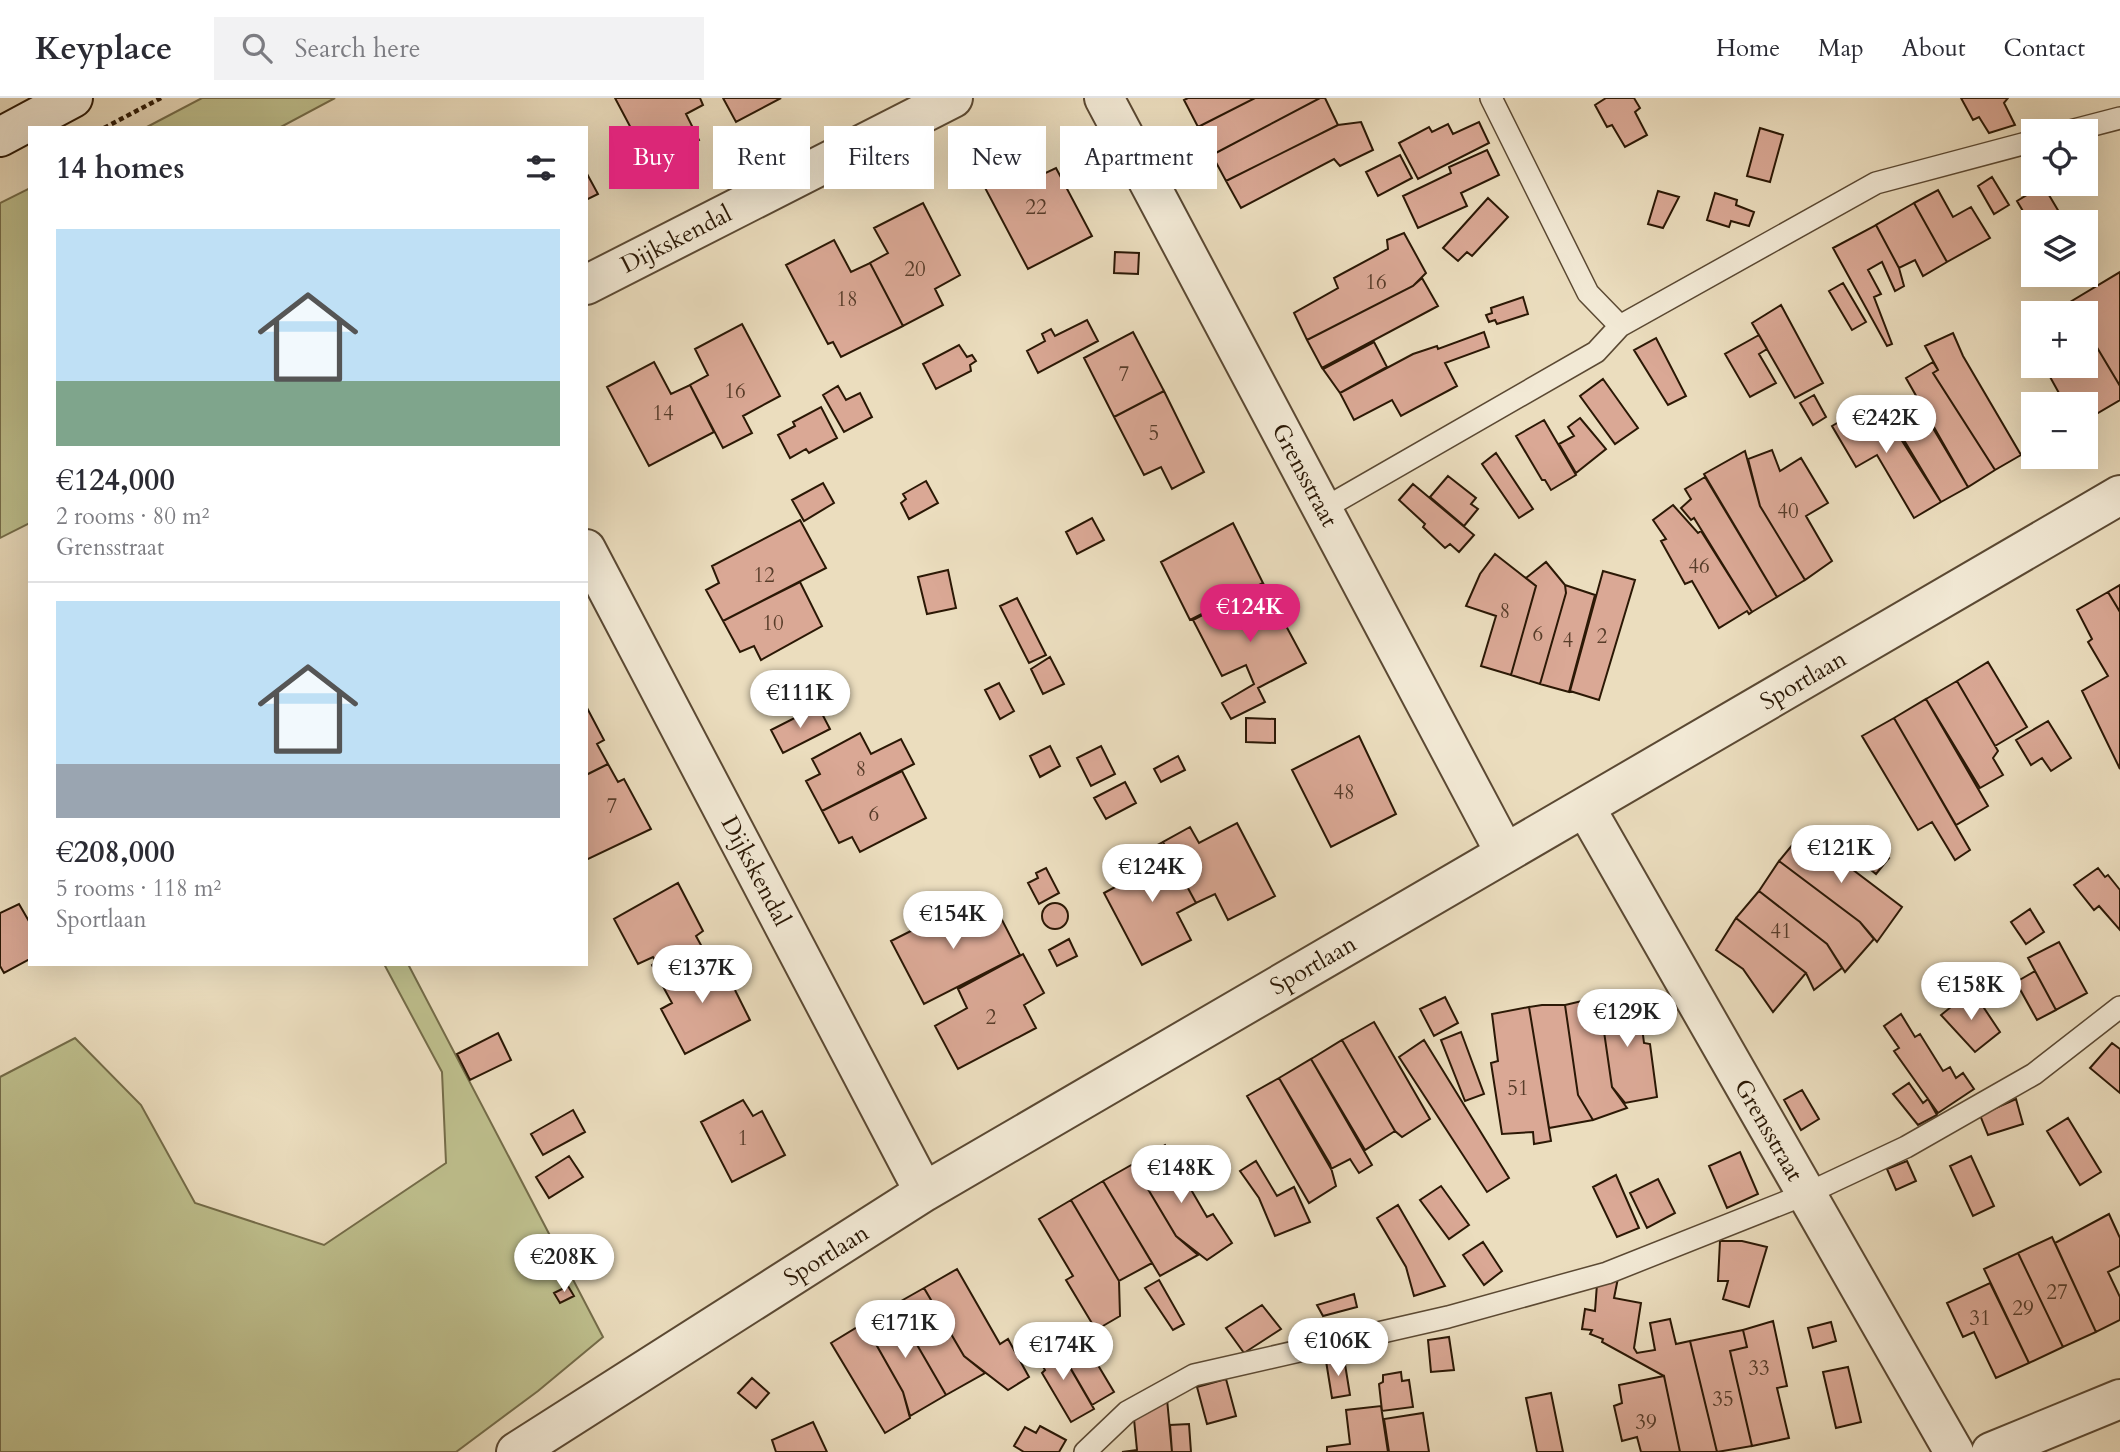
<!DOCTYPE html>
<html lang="en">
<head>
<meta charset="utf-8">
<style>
  body { margin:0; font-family:Cardo,serif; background:#f2f2f3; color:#2b2b33; height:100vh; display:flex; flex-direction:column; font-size:26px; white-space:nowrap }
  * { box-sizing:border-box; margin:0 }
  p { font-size:23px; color:#7c7c81 }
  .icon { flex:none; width:38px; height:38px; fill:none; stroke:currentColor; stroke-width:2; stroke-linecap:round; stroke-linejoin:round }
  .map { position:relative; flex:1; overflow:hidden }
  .drawer { position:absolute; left:28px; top:28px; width:560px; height:840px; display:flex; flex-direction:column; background:#fff; border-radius:0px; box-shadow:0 7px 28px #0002 }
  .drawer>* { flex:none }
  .top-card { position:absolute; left:609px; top:28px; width:665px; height:63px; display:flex; gap:14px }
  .fabs { position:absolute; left:2021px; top:21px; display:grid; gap:14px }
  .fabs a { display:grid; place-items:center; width:77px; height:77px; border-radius:0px; background:#fff; box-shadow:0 7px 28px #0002; font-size:35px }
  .price { position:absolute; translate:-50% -60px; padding:0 16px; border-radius:24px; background:#fff; color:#222; font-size:23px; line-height:46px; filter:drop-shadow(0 2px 4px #0008) }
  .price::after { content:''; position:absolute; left:50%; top:42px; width:21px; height:16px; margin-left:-10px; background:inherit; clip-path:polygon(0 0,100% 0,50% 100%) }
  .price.active { background:#db2777; color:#fff }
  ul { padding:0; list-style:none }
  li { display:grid; align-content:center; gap:14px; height:371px; padding:0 28px }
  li+li { border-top:2px solid #e1e1e2 }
  li span { display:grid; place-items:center; height:217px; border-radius:0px; color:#555 }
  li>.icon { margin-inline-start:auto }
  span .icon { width:126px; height:126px; fill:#fffc; stroke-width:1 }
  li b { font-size:30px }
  h2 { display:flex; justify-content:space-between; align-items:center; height:84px; padding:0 28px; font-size:30px }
  .chip { padding:0 24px; border-radius:0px; background:#fff; box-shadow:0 7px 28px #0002; font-size:24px; line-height:63px }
  .chip.active { background:#db2777; color:#fff }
  header { display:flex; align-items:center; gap:42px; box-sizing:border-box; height:98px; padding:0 35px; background:#fff; border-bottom:2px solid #e1e1e2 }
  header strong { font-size:33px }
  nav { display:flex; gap:38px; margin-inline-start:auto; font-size:24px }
  .search { width:490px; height:63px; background:#f2f2f3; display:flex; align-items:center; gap:18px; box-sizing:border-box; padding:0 24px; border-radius:0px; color:#7c7c81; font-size:26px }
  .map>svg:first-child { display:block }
  .green { fill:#bebf8d; stroke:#746c49; stroke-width:2 }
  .building { fill:#daa895; stroke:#2b1805; stroke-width:2 }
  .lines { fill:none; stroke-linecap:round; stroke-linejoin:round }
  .lane-casing { stroke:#5b4933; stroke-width:24 }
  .street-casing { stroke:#5b4933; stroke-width:42 }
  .secondary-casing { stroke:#2b1805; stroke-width:42 }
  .path { stroke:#2b1805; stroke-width:4.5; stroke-dasharray:5 3.5; stroke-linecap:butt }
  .lane { stroke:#f2e9d5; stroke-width:21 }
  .street { stroke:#f2e9d5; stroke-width:38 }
  .secondary { stroke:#f2e9d5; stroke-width:38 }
  .labels { text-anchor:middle; stroke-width:5; stroke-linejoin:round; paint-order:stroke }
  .number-label { font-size:21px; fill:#573c29 }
  .street-label { font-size:24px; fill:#2b1805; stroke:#f2e9d5 }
</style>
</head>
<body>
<header>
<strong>Keyplace</strong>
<div class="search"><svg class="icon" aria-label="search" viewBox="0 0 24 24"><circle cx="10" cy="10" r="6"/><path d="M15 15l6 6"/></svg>Search here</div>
<nav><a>Home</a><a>Map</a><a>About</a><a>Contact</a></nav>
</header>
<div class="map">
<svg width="2120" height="1354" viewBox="0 0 2120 1354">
  <rect width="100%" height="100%" fill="#ebddbe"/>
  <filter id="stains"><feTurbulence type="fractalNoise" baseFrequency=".00286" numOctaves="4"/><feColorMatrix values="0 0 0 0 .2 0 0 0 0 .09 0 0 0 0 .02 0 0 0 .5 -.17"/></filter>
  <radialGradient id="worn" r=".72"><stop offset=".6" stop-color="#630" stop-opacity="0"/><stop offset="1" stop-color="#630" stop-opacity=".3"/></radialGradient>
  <path class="green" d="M202,0h133l-56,30h-134z
    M30,90v335l-30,15v-335z
    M384,866h24l195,373 -65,54 -82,61h-456v-375l75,-39 66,67 54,98 129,42 122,-82 -4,-91z"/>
  <path class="building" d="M615,0h85l3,7 -17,9 13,26 -48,26z
    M723,0h58l-45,24z
    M1188,0h67l-57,29 -14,-27z
    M1255,0h65l-108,57 -14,-28z
    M1320,0h5l13,27 -112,56 -14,-26z
    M1606,0h28l6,10 -5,4 12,23 -22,12 -13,-22 -5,2 -12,-22z
    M1961,0h47l-4,5 11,22 -26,8 -10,-16 -6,3z
    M1361,24l12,28 -33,16 -6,-7 -93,49 -15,-27 112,-56z
    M1479,24l10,21 -71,36 -19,-36 30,-16 3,5 16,-8 5,10z
    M1760,30l23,7 -13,47 -23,-6z
    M1017,47l18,33 21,-10 36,68 -64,33 -54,-102z
    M1487,52l12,25 -38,18 6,13 -49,22 -15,-32 48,-23 -2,-6z
    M1400,57l12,23 -34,18 -12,-24z
    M586,74l12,22 -12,6z
    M1992,79l17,28 -15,9 -16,-28z
    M2043,87l22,37h-31v8l-17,-29z
    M1938,92l15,27 18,-10 19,31 -43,24 -33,-59z
    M1658,93l21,6 -16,31 -15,-4z
    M1715,95l22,7 -1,5 18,7 -5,14 -18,-5 -2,6 -22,-7z
    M1488,100l20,19 -36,39 -5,-4 -9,9 -15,-13z
    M923,105l37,72 -25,14 8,16 -40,21 -33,-63 18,-10 -14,-25z
    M1914,105l33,59 -24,14 -8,-16 -16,8 -23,-43z
    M1876,127l23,43 5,18 -9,5 -13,-29 -14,8 13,24 -7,3 18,47 -5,2 -54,-98z
    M1404,135l22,40 -13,13 -106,54 -13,-27 44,-25 -4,-10 54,-29 -1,-9z
    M834,142l17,32 19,-9 33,63 -62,31 -8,-15 -5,2 -42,-79z
    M1115,154l24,1 -1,21 -24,-1z
    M2120,174v114l-34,-57v-16h-9l-7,-11z
    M1422,180l16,28 -116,62 -15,-28 106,-54z
    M1843,185l23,39 -14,8 -23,-39z
    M1523,199l5,17 -31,10 -2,-4 -6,2 -3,-7 6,-2 -1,-5z
    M1781,207l42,78 -28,15 -43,-75z
    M1087,222l11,21 -60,32 -11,-22 18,-10 -3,-7 9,-5 4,7z
    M742,226l38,72 -37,20 9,17 -29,15 -33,-63 18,-10 -13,-26z
    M2086,231l34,57v14l-34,20v-16h-21l-21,-38h42z
    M1133,234l31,59 -50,26 -30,-59z
    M1484,234l5,15 -44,16 12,23 -56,30 -9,-16 -38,20 -14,-27 73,-39 24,-8 1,3z
    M1953,235l10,23 58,99 -26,15 -62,-97 5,-3 -13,-24z
    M1759,237l8,14 -8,5 17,29 -26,14 -25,-43z
    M1656,240l30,58 -18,9 -34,-55z
    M1374,244l13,25 -47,26 -17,-24z
    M959,247l8,12 5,-2 4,6 -6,4 1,6 -35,18 -13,-25z
    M654,264l17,32 19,-9 24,47 -65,34 -42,-79z
    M1933,264l5,8 -5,3 62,97 -27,17 -62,-109z
    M1603,281l35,49 -23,16 -35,-48z
    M838,288l8,14 14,-7 12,24 -28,15 -21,-37z
    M1164,293l40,81 -32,17 -11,-22 -17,8 -30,-58z
    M1814,297l12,22 -13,8 -13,-22z
    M1876,302l65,102 -27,16 -37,-63 -21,12 -24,-41z
    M1918,305l50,84 -27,15 -49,-82z
    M821,309l16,31 -28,15 -3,-4 -16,9 -12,-23 17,-9 -2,-4z
    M1580,320l26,31 -30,24 -17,-29 15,-8 -6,-9z
    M1544,322l32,55 -25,15 -6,-10h-3l-26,-44z
    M1772,352l8,21 21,-13 27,45 -22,13 26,45 -27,19 -45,-74 -12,-47z
    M1745,353l15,55 45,74 -28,17 -73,-123z
    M1496,355l37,56 -14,9 -37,-54z
    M1448,378l28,22 -5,6 7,5 -14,17 -34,-29z
    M1705,379l72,120 -25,15 -58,-94 -3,2 -10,-12 10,-9 -6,-10z
    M926,383l12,22 -29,16 -8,-16 5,-4 -3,-5z
    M823,385l11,20 -30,18 -12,-21z
    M1413,386l61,51 -15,17 -9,-8 -5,4 -22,-21 2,-3 -26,-24z
    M1673,407l25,28 3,-2 51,81 -3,2 -2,-3 -28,17 -27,-47 -7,3 -24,-43 5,-2 -13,-19z
    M1092,420l12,22 -27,14 -11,-22z
    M800,422l26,48 -103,53 -17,-31 13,-7 -7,-17z
    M1233,425l30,60 -73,37 -29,-58z
    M1495,456l41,32 -25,89 -30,-9 15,-50 -30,-10 14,-32z
    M1546,464l19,23 1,8 -26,91 -29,-9 25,-89 -10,-8z
    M948,472l8,38 -29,6 -9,-37z
    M1603,473l32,9 -36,120 -29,-9z
    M800,484l22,44 -61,34 -7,-14 -14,6 -17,-31z
    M1263,485l43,80 -48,25 7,14 -34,17 -9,-16 32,-19 -8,-19 -24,11 -29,-56z
    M1565,487l30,10 -26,97 -29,-8 26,-91z
    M2120,487v27l-12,-20z
    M2108,494l12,20v157l-38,-78 26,-15 -20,-34 4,-3 -15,-29z
    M1017,500l29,57 -17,8 -29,-57z
    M1050,559l14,27 -21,10 -12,-25z
    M1988,564l39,65 -32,19 -38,-65z
    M1957,583l41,70 -5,7 10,17 -23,13 -54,-89z
    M999,585l15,28 -14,8 -15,-29z
    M1926,601l62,107 -32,19 -62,-107z
    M586,608l18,34 -7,4 11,20 -22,11z
    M818,608l12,23 -47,24 -12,-23z
    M1246,620l29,1v24l-29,-1z
    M1894,620l76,132 -15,10 -23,-38 -14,8 -56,-94z
    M2048,623l23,37 -20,13 -9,-13 -11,7 -15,-25z
    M860,635l11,21 30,-15 13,25 -92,47 -16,-30 14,-7 -8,-15z
    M1359,638l37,78 -65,33 -39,-77z
    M1050,648l10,20 -20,11 -10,-21z
    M1101,648l14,28 -24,12 -14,-28z
    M1178,658l7,14 -24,12 -7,-13z
    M608,666l10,18 6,-3 27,50 -65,31v-85z
    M902,673l24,47 -66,34 -8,-15 -13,6 -17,-32z
    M1125,684l11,21 -30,16 -12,-21z
    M1237,725l38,73 -47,24 -13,-26 -19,9 -33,-61 27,-15 9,16z
    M1803,734l99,75 -25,35 -17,-20 -81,-61z
    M1863,737l26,23 -13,16 -27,-22z
    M1163,744l33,61 -19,10 14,27 -49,25 -38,-72 28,-15 -8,-16z
    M1779,763l81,61 14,17 -29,33 -18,-28 -68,-53z
    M1046,770l13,25 -20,11 -11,-21 10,-5 -2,-5z
    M2098,770l7,9 3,-2 12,15v40l-21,-24 -5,4 -20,-25z
    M678,785l25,48 -7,5 11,20 -47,25 -8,-16 4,-3 -3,-5 -15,7 -24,-45z
    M1759,793l68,53 15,24 -28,22 -8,-17 -70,-55z
    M970,803l13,23 17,-8 20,39 -96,49 -33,-63z
    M1042 818a13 13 0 1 1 26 0a13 13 0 1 1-26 0Z
    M19,806l11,19v36l-26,14 -4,-7v-53z
    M2030,811l14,23 -18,12 -15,-22z
    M1736,820l70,55 -33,39 -30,-43 -27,-19z
    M1069,841l8,17 -20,10 -8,-16z
    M2059,844l28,51 -31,17 -28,-52z
    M1023,856l21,39 -20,12 12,23 -78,41 -23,-43 32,-18 -9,-19z
    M707,858l10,18 8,-4 25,50 -65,34 -24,-45 11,-6 -12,-22z
    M2035,873l21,39 -19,10 -21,-38z
    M1972,892l28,42 -25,20 -34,-37z
    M1612,897h26l6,48 6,1 7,53 -32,6 -13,-16 -13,-90z
    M1445,899l13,26 -24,13 -14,-27z
    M1599,899l13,90 15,21 -34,12 -15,-25 -13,-90z
    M1542,907h23l13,90 15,25 -44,8 -20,-121z
    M1529,909l22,134 -17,3 -1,-12 -31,2 -11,-71 7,-2 -6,-47z
    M1901,916l14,23 5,-3 23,37 7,-4 6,11 7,-5 11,16 -36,24 -44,-62 5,-3 -15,-22z
    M1374,924l56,97 -28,18 -7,-6 -53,-91z
    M1461,934l23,62 -19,7 -24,-61z
    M498,935l13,27 -41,20 -13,-26z
    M1342,942l53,91 -30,19 -54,-91z
    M1424,942l85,138 -22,14 -88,-135z
    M2112,945l8,6v44l-30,-25z
    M1311,961l61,106 -13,8 -9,-14 -19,10 -52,-91z
    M1279,980l51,86 6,22 -27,17 -62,-107z
    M1909,985l14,20 5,-4 9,16 -19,10 -25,-31z
    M1802,992l17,29 -18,11 -17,-30z
    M2016,1001l7,25 -35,11 -8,-20z
    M743,1002l10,16 9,-5 23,44 -53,27 -31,-60z
    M573,1012l12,22 -42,23 -12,-21z
    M2068,1020l33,54 -21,13 -33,-54z
    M1165,1047l42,72 6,-3 19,29 -25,17 -31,-24 -43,-72z
    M1740,1054l18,42 -31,14 -18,-42z
    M569,1058l14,21 -34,21 -13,-21z
    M1971,1058l23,50 -21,10 -23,-50z
    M1256,1063l21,35 17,-9 16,35 -35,14 -16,-38 -19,-27z
    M1907,1063l9,20 -20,9 -9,-21z
    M1133,1066l43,72 22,19 -38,21 -57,-95z
    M1616,1077l23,53 -22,9 -24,-50z
    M1658,1081l17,34 -28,15 -17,-35z
    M1103,1083l49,82 -33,18 -48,-81z
    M1441,1088l28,39 -20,14 -29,-39z
    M1071,1102l48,81 1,35 -24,14 -30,-50 7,-4 -34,-57z
    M1398,1107l47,81 -31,10 -8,-29 -29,-49z
    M2109,1116l11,24v28l-12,6 12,25v23l-24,12 -41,-89z
    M2052,1139l44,95 -33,15 -45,-94z
    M1720,1143h22l25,6 -18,60 -26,-8 5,-18h-10z
    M1483,1144l19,29 -18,14 -21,-30z
    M2018,1155l45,94 -34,16 -45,-94z
    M957,1171l43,75 8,-5 21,38 -21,13 -44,-34 -40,-68z
    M1618,1180l-4,20 27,5 -7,45 3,5 18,-3 -5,-27 20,-4 6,25 14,-3 27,111h-37l-16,-76 -62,-34 1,-3 -13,-5 2,-4 -10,-1 3,-20 10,2 2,-27z
    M1159,1182l25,44 -11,6 -28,-42z
    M1990,1185l39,80 -33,15 -22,-46 -11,5 -16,-34z
    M568,1188l6,10 -14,7 -6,-10z
    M924,1190l40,68 21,17 -39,22 -52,-90z
    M1354,1196l3,13 -34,9 -6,-11z
    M894,1207l52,90 -36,21 -7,-24 -39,-69z
    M1262,1207l19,24 -37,24 -18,-25z
    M1773,1223l14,65 -10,2 12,50 -37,8 -22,-95 17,-4 -4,-17z
    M1831,1224l5,19 -23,7 -5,-20z
    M864,1225l39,69 7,26 -25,15 -54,-90z
    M1074,1227l40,67 -22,13 -39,-67z
    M1743,1232l4,17 -17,4 22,95 -35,6 -27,-111z
    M1449,1239l5,33 -23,2 -3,-32z
    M1049,1241l12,22 4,-2 29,50 -23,13 -29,-49 3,-3 -13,-21z
    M1344,1260l6,37 -18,3 -6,-37z
    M1848,1269l13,55 -25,6 -13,-56z
    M1401,1274l1,9 7,-1 4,27 -31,4 -3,-27 4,-2v-7z
    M1664,1278l16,76h-39l-4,-15 -15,4 -8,-35 8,-3 -3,-18z
    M752,1280l17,15 -13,15 -18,-15z
    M1226,1281l10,37 -29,8 -10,-37z
    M1551,1295l12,59h-26l-11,-54z
    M1167,1301l5,53h-50l15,-2 -3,-31z
    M1381,1308l7,46h-61v-5l23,-3 -4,-34z
    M1423,1315l6,39h-40l-5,-33z
    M813,1324l14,30h-51l-4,-12z
    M1189,1326l2,28h-19l-2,-27z
    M1040,1328l26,14 -7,12h-35l-10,-6 11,-19 11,6z"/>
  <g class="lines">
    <g class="lane-casing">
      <path id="lane" d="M1491,0l97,195 32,33
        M2070,33l50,-13
        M1323,411l273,-157 24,-26 256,-143 158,-42
        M1085,1354l42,-40 67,-37 254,-58 159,-44 199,-79 100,-47 128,-73 86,-67"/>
    </g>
    <g class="street-casing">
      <path id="street" d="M1104,0l401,755
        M586,187l367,-187
        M586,451l338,643
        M1585,709l369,645
        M516,1354l408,-260 1196,-697
        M1991,1354l129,-53"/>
    </g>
    <g class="secondary-casing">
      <path id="secondary" d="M0,39l73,-39"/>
    </g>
    <path class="path" d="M104,30l57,-30"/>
    <use href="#lane" class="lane"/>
    <use href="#street" class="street"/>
    <use href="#secondary" class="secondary"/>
  </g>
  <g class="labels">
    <g class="number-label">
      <text x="1036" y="116">22</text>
      <text x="915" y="178">20</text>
      <text x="1376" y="191">16</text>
      <text x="847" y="208">18</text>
      <text x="1124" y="283">7</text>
      <text x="735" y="300">16</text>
      <text x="663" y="322">14</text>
      <text x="1154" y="342">5</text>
      <text x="1788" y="420">40</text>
      <text x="1699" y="475">46</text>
      <text x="764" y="484">12</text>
      <text x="1505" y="520">8</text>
      <text x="773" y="532">10</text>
      <text x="1538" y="543">6</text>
      <text x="1602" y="545">2</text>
      <text x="1568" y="549">4</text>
      <text x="861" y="678">8</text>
      <text x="1344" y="701">48</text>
      <text x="612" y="715">7</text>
      <text x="874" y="723">6</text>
      <text x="1781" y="840">41</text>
      <text x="991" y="926">2</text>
      <text x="1518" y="997">51</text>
      <text x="743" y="1047">1</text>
      <text x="2057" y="1201">27</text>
      <text x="2023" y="1217">29</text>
      <text x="1980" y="1227">31</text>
      <text x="1759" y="1277">33</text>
      <text x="1723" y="1308">35</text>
      <text x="1646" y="1331">39</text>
    </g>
    <g class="street-label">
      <text transform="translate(676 141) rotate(-27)" y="8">Dijkskendal</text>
      <text transform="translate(1305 377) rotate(62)" y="8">Grensstraat</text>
      <text transform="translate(1803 582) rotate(-30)" y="8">Sportlaan</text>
      <text transform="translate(756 773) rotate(62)" y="8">Dijkskendal</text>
      <text transform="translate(1313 867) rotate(-30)" y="8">Sportlaan</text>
      <text transform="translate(1769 1032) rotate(60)" y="8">Grensstraat</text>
      <text transform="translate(826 1157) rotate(-32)" y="8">Sportlaan</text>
    </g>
  </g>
  <rect width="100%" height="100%" filter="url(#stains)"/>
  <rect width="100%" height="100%" fill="url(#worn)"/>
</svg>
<div class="fabs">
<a><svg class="icon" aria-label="locate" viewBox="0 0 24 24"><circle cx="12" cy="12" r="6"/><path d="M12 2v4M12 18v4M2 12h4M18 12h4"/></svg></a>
<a><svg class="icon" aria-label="layers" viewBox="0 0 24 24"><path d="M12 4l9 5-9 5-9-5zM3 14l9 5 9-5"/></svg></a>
<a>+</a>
<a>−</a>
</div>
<b class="price" style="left:1886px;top:357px">€242K</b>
<b class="price active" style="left:1250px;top:546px">€124K</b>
<b class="price" style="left:800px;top:632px">€111K</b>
<b class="price" style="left:1841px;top:787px">€121K</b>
<b class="price" style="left:1152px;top:806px">€124K</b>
<b class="price" style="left:953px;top:853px">€154K</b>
<b class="price" style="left:702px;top:907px">€137K</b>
<b class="price" style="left:1971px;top:924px">€158K</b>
<b class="price" style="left:1627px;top:951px">€129K</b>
<b class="price" style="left:1181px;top:1107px">€148K</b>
<b class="price" style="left:564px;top:1196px">€208K</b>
<b class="price" style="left:905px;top:1262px">€171K</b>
<b class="price" style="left:1338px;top:1280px">€106K</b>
<b class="price" style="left:1063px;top:1284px">€174K</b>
<div class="top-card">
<a class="chip active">Buy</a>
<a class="chip">Rent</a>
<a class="chip">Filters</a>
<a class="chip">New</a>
<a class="chip">Apartment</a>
</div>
<section class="drawer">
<h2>14 homes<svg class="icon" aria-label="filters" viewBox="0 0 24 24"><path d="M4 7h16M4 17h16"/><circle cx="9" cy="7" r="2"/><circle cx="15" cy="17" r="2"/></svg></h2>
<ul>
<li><span style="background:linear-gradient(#bfe0f5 70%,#7fa58c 0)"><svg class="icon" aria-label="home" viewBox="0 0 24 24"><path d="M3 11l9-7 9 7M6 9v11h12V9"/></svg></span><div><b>€124,000</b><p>2 rooms · 80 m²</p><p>Grensstraat</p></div></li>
<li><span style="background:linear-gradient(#bfe0f5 75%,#9aa5b1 0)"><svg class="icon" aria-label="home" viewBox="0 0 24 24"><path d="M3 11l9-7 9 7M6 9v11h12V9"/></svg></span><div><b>€208,000</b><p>5 rooms · 118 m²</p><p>Sportlaan</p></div></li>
</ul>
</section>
</div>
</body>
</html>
